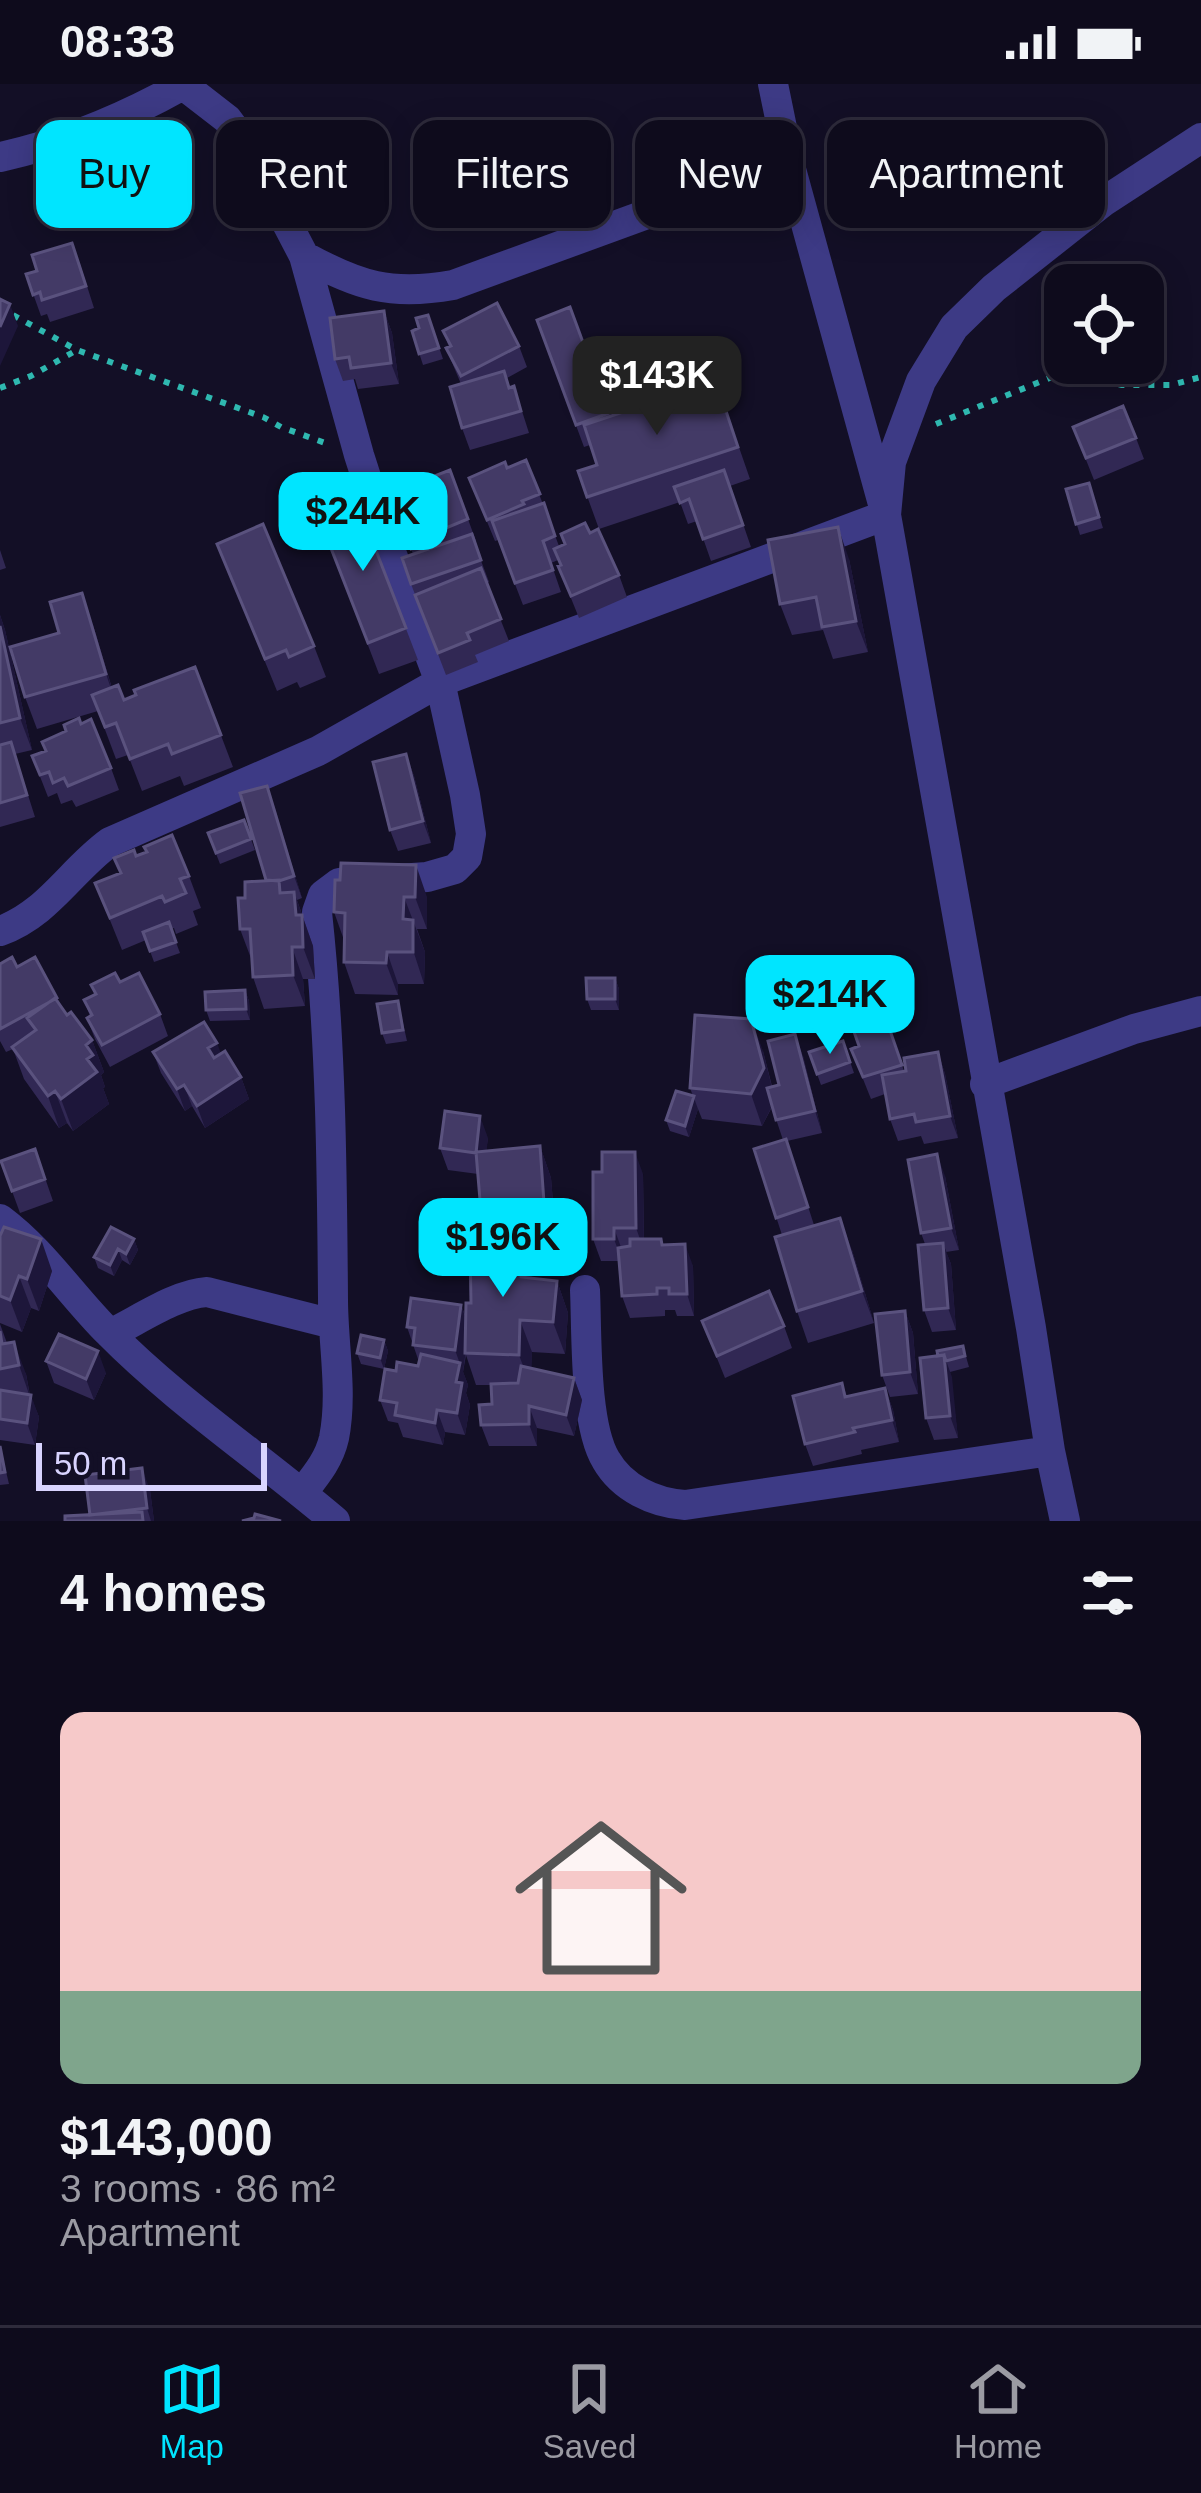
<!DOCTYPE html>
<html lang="en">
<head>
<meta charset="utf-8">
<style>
  body { margin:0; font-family:Helvetica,sans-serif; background:#1c1929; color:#f1f3f6; height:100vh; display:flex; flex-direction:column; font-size:45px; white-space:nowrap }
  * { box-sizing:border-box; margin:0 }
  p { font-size:39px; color:#9b9ba3 }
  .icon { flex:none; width:66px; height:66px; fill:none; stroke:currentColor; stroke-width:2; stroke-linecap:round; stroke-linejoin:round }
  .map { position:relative; height:1437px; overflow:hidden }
  .side { display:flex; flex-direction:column; background:#0e0b1c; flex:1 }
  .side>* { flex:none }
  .hud { position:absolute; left:36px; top:36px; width:1131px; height:108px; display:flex; gap:24px }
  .buttons { position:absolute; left:1044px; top:180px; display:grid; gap:24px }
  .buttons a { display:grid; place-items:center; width:120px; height:120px; border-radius:24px; background:#0e0b1c; box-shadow:0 6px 30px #0003,0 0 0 3px #2e2b3b; font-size:60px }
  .scale { position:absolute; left:36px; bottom:30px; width:231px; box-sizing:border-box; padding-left:12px; border:6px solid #d9d4ff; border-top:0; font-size:33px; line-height:42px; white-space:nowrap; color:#d9d4ff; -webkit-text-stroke:9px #130f26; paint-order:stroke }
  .price { position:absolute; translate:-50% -102px; padding:0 27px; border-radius:24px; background:#00e5ff; color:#111; font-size:39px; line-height:78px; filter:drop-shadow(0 3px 6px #0008) }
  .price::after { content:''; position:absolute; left:50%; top:72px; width:36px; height:27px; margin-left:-18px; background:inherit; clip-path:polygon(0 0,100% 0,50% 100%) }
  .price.selected { background:#222; color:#fff }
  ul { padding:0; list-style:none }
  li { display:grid; align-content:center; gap:24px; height:636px; padding:0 60px }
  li+li { border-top:3px solid #2e2b3b }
  li span { display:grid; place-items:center; height:372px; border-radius:24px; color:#555 }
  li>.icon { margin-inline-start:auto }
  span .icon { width:216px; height:216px; fill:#fffc; stroke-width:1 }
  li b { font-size:51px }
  h2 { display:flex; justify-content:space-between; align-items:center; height:144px; padding:0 60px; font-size:51px }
  .tag { padding:0 42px; border-radius:24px; background:#0e0b1c; box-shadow:0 6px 30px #0003,0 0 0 3px #2e2b3b; font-size:42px; line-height:108px }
  .tag.selected { background:#00e5ff; color:#111 }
  .status { display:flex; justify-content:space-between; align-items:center; height:84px; padding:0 60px; background:#0e0b1c; direction:ltr }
  .status svg { height:33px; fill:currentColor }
  .dock { display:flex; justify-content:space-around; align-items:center; height:168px; border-top:3px solid #2e2b3b; background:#0e0b1c; font-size:33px; color:#9b9ba3 }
  .dock a { display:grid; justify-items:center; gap:6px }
  .dock .selected { color:#00e5ff }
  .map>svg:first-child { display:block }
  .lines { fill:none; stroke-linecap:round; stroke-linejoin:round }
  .path { stroke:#2fb8b0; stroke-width:6; stroke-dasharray:6 9; stroke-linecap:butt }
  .minor { stroke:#3d3a85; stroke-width:30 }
  .wall { fill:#312854 }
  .shaded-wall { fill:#1d163a }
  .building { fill:#433a66; stroke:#5a527e; stroke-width:3 }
</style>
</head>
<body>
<div class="status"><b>08:33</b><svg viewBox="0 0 49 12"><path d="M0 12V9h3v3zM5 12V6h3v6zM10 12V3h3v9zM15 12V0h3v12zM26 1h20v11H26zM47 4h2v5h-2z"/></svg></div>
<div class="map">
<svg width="1201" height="1437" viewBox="0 0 1201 1437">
  <rect width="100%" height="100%" fill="#130f26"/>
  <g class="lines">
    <path class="path" d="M0,224l77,42 186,67 18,10 47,17
      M0,304l31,-12 46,-26
      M936,340l133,-54 53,15h49l30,-8"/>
    <path class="minor" d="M773,0l16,78 97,353 145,813 19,123 15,70
      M0,73c65,-14 126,-40 183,-72l44,34 18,24 59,113 55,199 26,81 55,146 25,113 6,39 -4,23 -12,12 -28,8 -88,6 -16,12 -6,17c14,129 15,258 16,387 0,46 10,94 1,139 -5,22 -18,37 -32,55
      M304,172c54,30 87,40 149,29l336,-123
      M0,847c48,-17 71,-61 110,-89l208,-91 122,-69 446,-167 5,-53 30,-81 33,-54 40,-39 109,-86 98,-64
      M985,1000l149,-55 67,-18
      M0,1135c43,32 71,76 108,113 69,70 152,125 227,189
      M585,1206c2,43 -1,134 21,170 16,28 48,43 79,45l365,-54
      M110,1250c29,-14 66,-40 97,-42l126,32"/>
  </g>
  <path class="wall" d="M80,180l14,44 -44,14 -3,-8 -6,2 -15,-42z
    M570,223l40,110 106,-36 34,98 -20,7 21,61 -40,14 -14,-40 -9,3 -8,-22 -81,27 -21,-58 19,-6 -7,-20 -6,2 -47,-127z
    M384,227l8,22 7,51 -41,5 -3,-10 -12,2 -8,-22z
    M428,231l15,44 -20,6 -11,-34 7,-3z
    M443,247l76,15 8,21 -20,11 3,9 4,-1 15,47 -59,17 -8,-22 -1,-44 -15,-36 3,-1z
    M1073,343l63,11 8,21 -50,21z
    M526,376l33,86 31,-13 29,42 8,22 -48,21 -21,-52 2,-1 -2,-5 -7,3 10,29 -38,13 -25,-65 -3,1 -26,-63 38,-10z
    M450,386l26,71 -2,1 15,40 -3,1 23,58 -34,14 3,7 -32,13 -35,-91 2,-30 -13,-35 21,-7z
    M1089,399l14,45 -23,7 -14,-46z
    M358,420l60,156 -39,14 -59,-154z
    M217,460l97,102 12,31 -26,11 -3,-6 -20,9z
    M0,466l6,18 -6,2z
    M849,475l19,93 -35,7 -10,-29 -31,5 -12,-31z
    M0,531l5,15 27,120 -17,4 20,63 -35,10z
    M93,541l19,63 12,12 71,-33 38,100 -49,19 -4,-10 -38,15 -14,-36 -12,4 -18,-48 -61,18 -12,-32 34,-64z
    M81,640l30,44 8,22 -43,17 -4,-7 -11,4 -4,-11 -9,4 -16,-41 13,-5z
    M406,670l8,22 17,67 -33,8 -8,-21z
    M267,702l35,112 -5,2 16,46 2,33h-12l2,27 -41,3 -11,-32 -1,-16 -12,-32 5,-31 21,-18z
    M244,736l11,30 -35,14 -12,-31z
    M120,789l69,3 12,32 -8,3 5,14 -22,9 -2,-6 -3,1 9,24 -26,9 -8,-22 -24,10 -27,-67z
    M335,796l92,17v32h-10l8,23 -1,32h-26v11l-43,-1 -11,-32v-22l-10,-28z
    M0,880l17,3 40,31 10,17 25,25 12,32 -3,3 4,12 -2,1 6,16 -36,27 -6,-8 -8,5 -35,-49 -11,-30 -7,3 -6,-11z
    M615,894l4,11v21h-28l-4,-11z
    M120,898l40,32 8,22 -58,31 -15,-28 -8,-21 3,-2 -6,-16 11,-6 -4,-9z
    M245,906l4,11 1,19 -40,1 -4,-11z
    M398,917l9,40 -21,3 -4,-11z
    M885,932l19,55 34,-19 7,22 13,64 -34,6 -3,-8 -23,5 -8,-22 -5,-25 -14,5 -20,-50 8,-3z
    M843,957l11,32 -33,12 -12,-33z
    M763,967l9,35 7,-1 24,-29 19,77 -35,8 27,84 38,25 22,73 -66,20 -11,-32 -15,-76 -28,-86 29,-9 -11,-33 -10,19 -60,-7 -4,-10 -9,28 -19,-6 -4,-11 27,-24 -3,-8z
    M153,968l68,1 20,24 8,22 -44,29 -13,-22 -7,5 -24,-38z
    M488,1054l-2,13 54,-5 11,32 7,85 -30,3 4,13 25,2 11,32 -3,41 -33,-2 -1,16 43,10 8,22 -8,36 -37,-8v18h-48l-8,-21 11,-21 -1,-19h-15l-10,-30 -3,17 5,13 -2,8 4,12 -5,30 -20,-3 -2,13 -40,-8 -5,-14 -10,-2 -8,-21 16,-29 22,-5 1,-4 -12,-35 54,-22 5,12 20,-73 -3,-8 -5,-62 -30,-4 -8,-22z
    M35,1065l18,52 -33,12 -19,-52z
    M643,1090l1,65 20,6 29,21 1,50h-17l-2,-6h-10v6l-35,2 -8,-22 -3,-35h-18l-8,-22z
    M945,1092l14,74 -13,2 5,12 5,66 -24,2 -8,-22 1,-66 -4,-11z
    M0,1152l52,35 -13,40 -8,-3 -9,24 -22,-9z
    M134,1155l4,11 -8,15 -8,-5 -8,16 -16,-8 -4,-11z
    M905,1227l8,22 5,61 -28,3 -8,-22z
    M702,1237l82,5 8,22 -67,30z
    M0,1240l7,19 19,31 4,21 9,22 -4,28 -35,-5z
    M384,1256l4,11 -4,18 -23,-5 -4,-11z
    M963,1262l6,21 -19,5 8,66 -24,2 -8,-22 12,-62z
    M46,1277l60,12 -12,27 -40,-17z
    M842,1299l5,13 38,-8 8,22 6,32 -38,8 1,4 -49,12 -8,-22z
    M0,1362l9,38 -9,1z
    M150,1406l4,31h-89l25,-6z"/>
  <path class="shaded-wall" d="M10,220l8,22 -18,40v-39z
    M384,227l8,22 7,51 -8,-21z
    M838,443l11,32 19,93 -12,-31z
    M82,509l11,32 24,81 -11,-32z
    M0,531l5,15 27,120 -12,-32 -20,-92z
    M406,670l8,22 17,67 -8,-22z
    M267,702l8,22 27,90 -8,-22z
    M416,781l11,32v32l-12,-32z
    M294,808l19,54 2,33 -12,-32 -7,-32z
    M404,813l21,55 -1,32 -21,-65z
    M292,863l11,32 2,27 -12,-31z
    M387,868l11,32v11l-12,-32z
    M615,894l4,11v21l-4,-11z
    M245,906l4,11 1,19 -4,-11z
    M751,935l12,32 12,49 -13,26 -11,-32z
    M795,950l8,22 19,77 -7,-22z
    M92,956l12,32 -3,3 4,12 -2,1 6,16 -36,27 -12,-32 26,-40 -1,-14z
    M217,959l8,21 -9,6 -8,-22z
    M938,968l7,22 13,64 -8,-22z
    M241,993l8,22 -44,29 -8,-22z
    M184,1001l8,21 -7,5 -8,-22z
    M55,1007l12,32 -8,5 -11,-32z
    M694,1014l4,11 -9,28 -4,-11z
    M480,1032l8,22 -4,37 -8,-22z
    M540,1062l11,32 7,85 -12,-32z
    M635,1068l8,22 1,76 -8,-22z
    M937,1070l8,22 14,74 -8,-22z
    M840,1134l12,32 22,73 -12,-32z
    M614,1144l8,22v11l-8,-22z
    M41,1155l11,32 -13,40 -12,-32z
    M134,1155l4,11 -8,15 -4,-11z
    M943,1159l8,21 5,66 -8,-22z
    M685,1160l8,22 1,50 -7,-22z
    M521,1161l11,31v33l-11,-32z
    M118,1165l4,11 -8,16 -4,-11z
    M19,1192l12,32 -9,24 -12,-32z
    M557,1197l11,32 -3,41 -12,-32z
    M461,1221l8,22 -6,45 -8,-22z
    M905,1227l8,22 5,61 -8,-22z
    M520,1236l12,32 -1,35 -12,-32z
    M384,1256l4,11 -4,18 -4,-11z
    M14,1258l12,32 4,23 -11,-32z
    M98,1267l8,22 -12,27 -8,-21z
    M944,1271l8,22 6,61 -8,-22z
    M460,1279l8,22 -2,8 4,12 -5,30 -8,-22 -1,-31z
    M574,1294l8,22 -8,36 -8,-21z
    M885,1304l8,22 6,32 -7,-22z
    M31,1311l8,22 -4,28 -8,-22z
    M529,1322l8,22v18l-8,-22z
    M437,1326l8,22 -2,13 -8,-22z
    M142,1384l8,22 4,31h-3l-4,-13z"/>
  <path class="building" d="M72,159l14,43 -44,14 -2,-8 -7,3 -7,-21 11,-3 -5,-16z
    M0,215l10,5 -10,23z
    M497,219l22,43 -58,30 -15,-28 5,-2 -8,-15z
    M570,223l39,106 -33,12 -39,-105z
    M384,227l7,52 -40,5 -2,-11 -14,2 -5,-41z
    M428,231l11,33 -20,6 -7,-23 7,-3 -3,-10z
    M504,287l5,17 5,-2 7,25 -59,17 -12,-41z
    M716,297l22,66 -151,50 -9,-26 19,-6 -13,-40z
    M1123,322l13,32 -50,20 -13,-31z
    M526,376l14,34 -18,7 2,3 -37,16 -18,-42 36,-16 2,6z
    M450,386l18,49 -27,11 2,7 -32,12 -11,-30 21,-8 -10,-26z
    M724,386l19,55 -40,14 -14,-40 -9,4 -6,-16z
    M1089,399l10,34 -23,7 -10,-35z
    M544,419l11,33 -12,5 10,29 -38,13 -23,-62z
    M358,420l48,124 -38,15 -48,-123z
    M585,439l5,10 8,-4 21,46 -48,21 -13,-30 3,-1 -7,-16 11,-5 -4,-10z
    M263,440l51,122 -25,11 -3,-7 -21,9 -48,-115z
    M838,443l18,94 -34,6 -6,-30 -36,7 -12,-64z
    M472,450l9,26 -70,24 -9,-26z
    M481,484l20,51 -34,14 3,7 -32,13 -23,-58z
    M82,509l24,81 -81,23 -15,-50 49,-14 -9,-31z
    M0,542l20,92 -20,5z
    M195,583l26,68 -49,19 -4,-10 -38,15 -14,-36 -11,4 -13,-32 26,-10 6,15 12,-5 -2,-5z
    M79,634l2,6 10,-5 20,49 -43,18 -4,-8 -11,5 -4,-11 -9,3 -8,-19 14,-5 -4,-9 24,-11 -2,-6z
    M11,658l16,53 -27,8v-58z
    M406,670l17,67 -33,9 -17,-68z
    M267,702l27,90 -15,5 -13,-1 -26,-87z
    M244,736l7,19 -35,14 -8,-20z
    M172,751l17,41 -9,3 6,14 -21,9 -3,-6 -52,22 -15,-35 26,-10 -7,-15 20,-8 2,6 11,-4 -3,-5z
    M341,779l75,2 -1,32h-11l-1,22 10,1v32h-26l-1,11 -42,-1 1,-49 -11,-1 1,-32h5z
    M279,796l1,13 14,-1 2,23h6l1,32h-11l1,28 -40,2 -3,-48h-10l-2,-31h7v-16z
    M169,838l7,20 -26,9 -7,-19z
    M12,873l5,10 18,-10 22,41 -57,31v-65z
    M115,889l5,9 19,-9 21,41 -58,31 -15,-27 5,-3 -8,-15 12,-6 -5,-9z
    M586,894h29v21h-28z
    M245,906l1,19 -40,1 -1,-18z
    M55,914l12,17 4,-3 21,28 -6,5 7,10 -6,4 10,13 -36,27 -6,-8 -7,5 -36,-49 24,-17 -9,-12z
    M398,917l5,29 -21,3 -5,-29z
    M695,931l56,4 13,49 -13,26 -61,-6z
    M885,932l17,49 -39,12 -12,-28 8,-3 -7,-20z
    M204,938l13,21 -9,5 6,10 11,-7 16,26 -44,29 -13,-21 -7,4 -24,-37z
    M795,950l20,77 -39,9 -9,-32 12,-3 -11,-44z
    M843,957l7,21 -33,12 -8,-22z
    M938,968l12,64 -34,6 -2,-8 -24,5 -8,-44 24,-4 -2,-13z
    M676,1007l18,5 -9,30 -19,-6z
    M445,1027l35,5 -4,37 -36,-5z
    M786,1055l22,68 -32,11 -22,-69z
    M540,1062l6,85 -63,5 -7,-84z
    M35,1065l10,30 -33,12 -11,-30z
    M602,1068h33l1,76h-22v11h-21v-67h9z
    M937,1070l14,74 -30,5 -13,-73z
    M840,1134l22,73 -65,20 -22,-74z
    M4,1143l37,12 -14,40 -8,-3 -9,24 -10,-4v-60z
    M111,1143l23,12 -8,15 -8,-5 -8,16 -16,-8z
    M630,1155h31l1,6 23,-1 2,50h-18v-6h-12v6l-35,2 -4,-48 12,-2z
    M943,1159l5,65 -24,2 -6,-65z
    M470,1160l51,1v32l36,4 -4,41 -33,-2 -1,35 -54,-2 1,-50h5z
    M769,1207l15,35 -67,30 -15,-35z
    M411,1214l50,7 -6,45 -42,-5 2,-17 -8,-1z
    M905,1227l5,61 -28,3 -7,-61z
    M0,1247l2,13 12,-2 5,23 -19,4z
    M59,1250l39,17 -12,28 -40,-18z
    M361,1251l23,5 -4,18 -23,-5z
    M963,1262l2,10 -19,5 -2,-6 -6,1 -1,-5z
    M421,1270l39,9 -4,19 6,1 -5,30 -20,-3 -2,13 -40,-8 2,-12 -17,-3 5,-31 11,2 1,-9 21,4z
    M944,1271l6,61 -24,2 -6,-60z
    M521,1282l53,12 -8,37 -37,-9v18l-48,1 -2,-20 13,-1 -1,-20 27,-1z
    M842,1299l3,14 40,-9 7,32 -39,8 2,4 -50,12 -12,-48z
    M0,1306l31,5 -4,28 -27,-4z
    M0,1362l5,26 -5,1z
    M142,1384l5,40 -57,7 -5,-40z
    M142,1428l1,9h-78v-5z
    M255,1430l26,7h-39l12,-3z"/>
</svg>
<div class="buttons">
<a><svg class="icon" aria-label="locate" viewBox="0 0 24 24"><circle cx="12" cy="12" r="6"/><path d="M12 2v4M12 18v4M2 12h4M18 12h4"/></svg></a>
</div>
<div class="scale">50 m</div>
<b class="price selected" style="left:657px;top:354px">$143K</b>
<b class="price" style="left:363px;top:490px">$244K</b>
<b class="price" style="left:830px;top:973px">$214K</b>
<b class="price" style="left:503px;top:1216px">$196K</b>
<div class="hud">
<a class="tag selected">Buy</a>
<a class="tag">Rent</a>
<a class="tag">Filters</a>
<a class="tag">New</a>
<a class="tag">Apartment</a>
</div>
</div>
<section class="side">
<h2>4 homes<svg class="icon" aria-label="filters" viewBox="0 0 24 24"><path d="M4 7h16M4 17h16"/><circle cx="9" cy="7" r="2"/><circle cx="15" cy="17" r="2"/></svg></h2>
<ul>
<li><span style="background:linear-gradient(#f6c9c9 75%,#7fa58c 0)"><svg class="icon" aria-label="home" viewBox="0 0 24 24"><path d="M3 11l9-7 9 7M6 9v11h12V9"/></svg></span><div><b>$143,000</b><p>3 rooms · 86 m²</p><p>Apartment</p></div></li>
</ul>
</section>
<nav class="dock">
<a class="selected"><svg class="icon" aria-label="map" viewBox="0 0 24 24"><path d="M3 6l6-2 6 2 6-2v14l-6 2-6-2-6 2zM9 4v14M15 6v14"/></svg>Map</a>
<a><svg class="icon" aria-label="saved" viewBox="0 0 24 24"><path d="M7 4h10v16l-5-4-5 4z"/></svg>Saved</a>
<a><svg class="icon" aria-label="home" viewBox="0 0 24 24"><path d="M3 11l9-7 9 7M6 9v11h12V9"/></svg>Home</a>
</nav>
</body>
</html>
